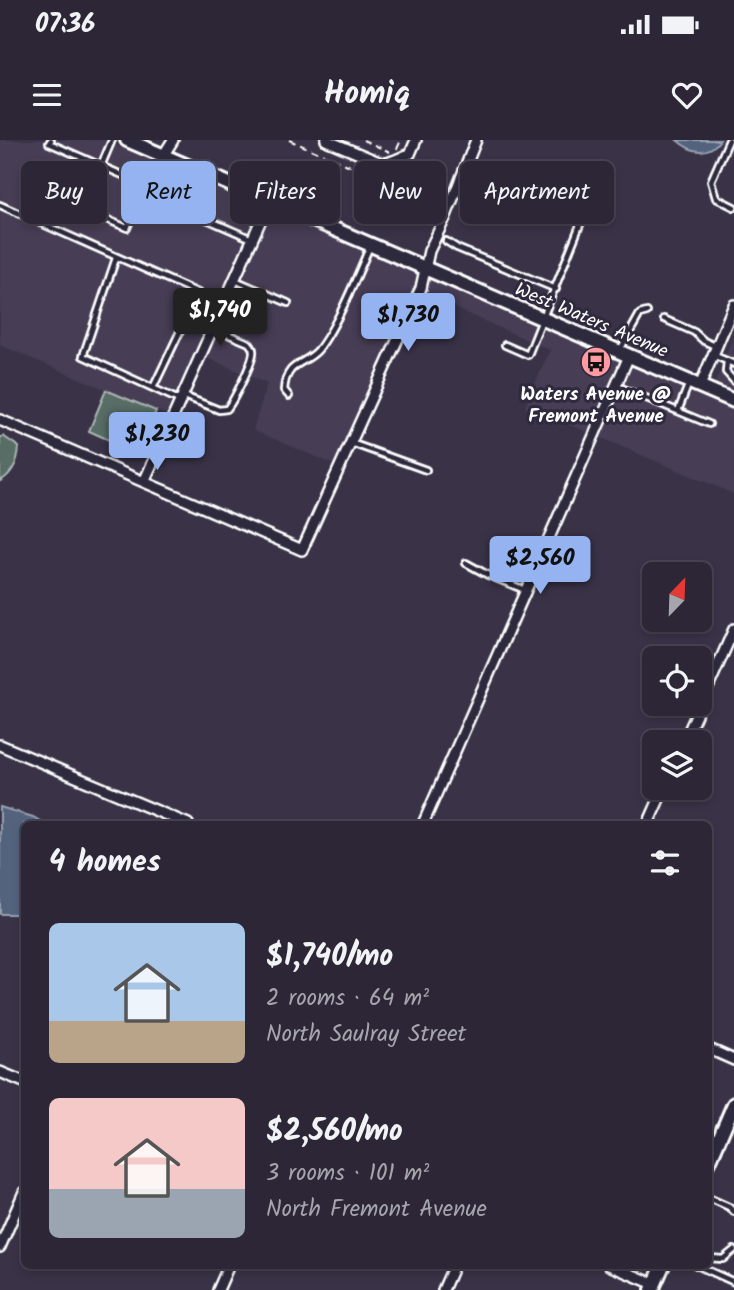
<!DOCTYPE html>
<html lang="en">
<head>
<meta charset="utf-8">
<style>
  body { margin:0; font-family:Kalam,sans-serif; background:#383242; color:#f1f3f6; height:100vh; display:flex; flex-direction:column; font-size:26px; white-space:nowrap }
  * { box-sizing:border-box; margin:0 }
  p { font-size:23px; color:#a6a5ad }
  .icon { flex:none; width:38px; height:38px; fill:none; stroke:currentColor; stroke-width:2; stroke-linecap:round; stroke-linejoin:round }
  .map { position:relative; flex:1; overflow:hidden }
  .side { position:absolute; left:21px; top:681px; width:691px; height:448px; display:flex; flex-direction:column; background:#2c2636; border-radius:10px; box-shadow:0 4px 10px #0003,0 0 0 2px #484351 }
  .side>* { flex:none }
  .top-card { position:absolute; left:21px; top:21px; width:693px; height:63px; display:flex; gap:14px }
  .needle { width:46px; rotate:23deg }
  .buttons { position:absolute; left:642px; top:422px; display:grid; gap:14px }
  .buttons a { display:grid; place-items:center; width:70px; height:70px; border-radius:10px; background:#2c2636; box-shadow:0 4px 10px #0003,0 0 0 2px #484351; font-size:35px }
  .price { position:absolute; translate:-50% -60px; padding:0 16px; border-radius:7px; background:#95b2f1; color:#111; font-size:23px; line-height:46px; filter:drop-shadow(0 2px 4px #0008) }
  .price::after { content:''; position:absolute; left:50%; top:42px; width:21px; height:16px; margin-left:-10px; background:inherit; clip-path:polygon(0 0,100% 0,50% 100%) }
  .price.on { background:#222; color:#fff }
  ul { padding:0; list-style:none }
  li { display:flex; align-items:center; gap:21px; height:175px; padding:0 28px }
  li span { display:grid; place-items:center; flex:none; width:196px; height:140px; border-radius:10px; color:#555 }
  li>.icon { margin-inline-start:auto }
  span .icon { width:84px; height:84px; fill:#fffc; stroke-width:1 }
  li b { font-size:30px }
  h2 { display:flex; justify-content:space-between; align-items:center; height:84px; padding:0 28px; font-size:30px }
  .tag { padding:0 24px; border-radius:10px; background:#2c2636; box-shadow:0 4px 10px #0003,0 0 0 2px #484351; font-size:24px; line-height:63px }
  .tag.on { background:#95b2f1; color:#111 }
  .status { display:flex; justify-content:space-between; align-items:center; height:49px; padding:0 35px; background:#2c2636; direction:ltr }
  .status svg { height:19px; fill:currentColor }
  header { display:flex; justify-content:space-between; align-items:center; height:91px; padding:0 28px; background:#2c2636; font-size:32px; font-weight:800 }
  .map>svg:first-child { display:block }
  .built { fill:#473e55 }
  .green { fill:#596d66; stroke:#acb6b2; stroke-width:2 }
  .water { fill:#52647d; stroke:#97a2b1; stroke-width:2 }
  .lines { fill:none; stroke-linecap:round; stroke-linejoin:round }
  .service-casing { stroke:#fff; stroke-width:10 }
  .minor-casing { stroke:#fff; stroke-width:14 }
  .tertiary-casing { stroke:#fff; stroke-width:18 }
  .secondary-casing { stroke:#fff; stroke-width:18 }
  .path { stroke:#fff; stroke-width:2; stroke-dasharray:7 5; stroke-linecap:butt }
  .service { stroke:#2f2a3d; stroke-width:4.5 }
  .minor { stroke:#2f2a3d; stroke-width:9 }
  .tertiary { stroke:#2f2a3d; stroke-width:12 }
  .secondary { stroke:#2f2a3d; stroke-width:12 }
  .labels { text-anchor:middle; stroke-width:6; stroke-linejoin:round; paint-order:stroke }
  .street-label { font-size:19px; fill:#fff; stroke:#2f2a3d }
  .poi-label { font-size:19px; font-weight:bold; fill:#fff; stroke:#2f2a3d }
</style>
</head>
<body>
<div class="status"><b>07:36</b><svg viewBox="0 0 49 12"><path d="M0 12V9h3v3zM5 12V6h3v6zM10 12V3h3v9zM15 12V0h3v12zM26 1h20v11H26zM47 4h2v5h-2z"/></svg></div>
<header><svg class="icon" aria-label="menu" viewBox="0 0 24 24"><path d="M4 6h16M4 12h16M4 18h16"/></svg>Homiq<svg class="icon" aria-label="heart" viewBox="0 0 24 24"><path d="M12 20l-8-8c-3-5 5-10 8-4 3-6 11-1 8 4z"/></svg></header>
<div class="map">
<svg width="734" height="1150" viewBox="0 0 734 1150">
  <rect width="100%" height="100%" fill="#3a3348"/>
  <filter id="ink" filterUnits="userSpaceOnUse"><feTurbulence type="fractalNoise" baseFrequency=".0143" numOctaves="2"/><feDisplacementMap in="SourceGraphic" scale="14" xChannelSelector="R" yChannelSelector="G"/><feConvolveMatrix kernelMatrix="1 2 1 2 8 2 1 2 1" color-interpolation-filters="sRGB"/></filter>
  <g filter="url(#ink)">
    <path class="built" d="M0,0h103l159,65 -94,211 -168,-71z
      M271,69l148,63 -3,15 -81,178 -82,-35 14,-46 -61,-27z
      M428,136l194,83 -32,74 -65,-26 25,-57 -127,-56z
      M734,194v60l-20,-8z
      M632,223l102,44v87l-135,-57z"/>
    <path class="green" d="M106,250l50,21 -18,42 -49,-22z
      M3,296l16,11c-1,14 -6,27 -19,34v-43z"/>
    <path class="water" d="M677,0h43c-12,17 -30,12 -43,0z
      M0,667l33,10 12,7h-21v90h-24z"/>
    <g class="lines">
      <g class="service-casing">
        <path id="service" d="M51,0l-2,3 96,42 -18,43 -75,-32
          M729,0l-18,41 5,17 18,9
          M484,25l96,39 6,6 -58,145 -23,-10
          M101,26l11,-26
          M189,28l-17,36 80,35
          M0,65l212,94 12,2
          M446,101l11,7 99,41
          M116,118l-33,98 98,45
          M235,140l53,23
          M664,179l30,13 10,9 11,5
          M620,210l20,-36 7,-2
          M713,215l21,9
          M727,221l-1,11 8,9
          M617,246l92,38
          M153,248l45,-94
          M184,256l35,14 8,-1c7,-9 25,-45 26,-56 1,-5 -2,-7 -4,-10l-36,-15
          M289,256l-5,-6c2,-29 21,-25 34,-40 19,-24 39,-74 52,-104
          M678,271l11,-28
          M351,303l75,27
          M466,423l22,12 37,15
          M709,1058l20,9 5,5
          M709,1118l14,1 11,-9
          M696,1125l38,17"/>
      </g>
      <g class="minor-casing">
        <path id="minor" d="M326,0l55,23c10,1 19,-6 29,-9l6,-14
          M163,16l10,-16
          M700,246l34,-81
          M0,280l302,130 119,-262 8,-37 17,-35 30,-76
          M144,342l125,-280
          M684,602l50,-113
          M0,605l188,79
          M423,684l206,-468
          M648,684l16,-36
          M709,909l25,11
          M0,932l24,10
          M0,1107l24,-55
          M609,1125l45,19
          M218,1150l11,-25
          M443,1150l11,-25"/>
      </g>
      <g class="tertiary-casing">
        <path id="tertiary" d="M709,1022l25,-58
          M652,1150l11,-25"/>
      </g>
      <g class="secondary-casing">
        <path id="secondary" d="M127,0l607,261"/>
      </g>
      <path class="path" d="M289,0l101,43
        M363,0l27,12
        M397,9l4,-9
        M404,28l28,12
        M384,64l-2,-1 15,-33"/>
      <use href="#service" class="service"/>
      <use href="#minor" class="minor"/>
      <use href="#tertiary" class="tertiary"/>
      <use href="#secondary" class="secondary"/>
    </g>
  </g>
  <defs>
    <g id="bus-disc" transform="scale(1.575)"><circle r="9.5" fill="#ff9aa2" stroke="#2f2a3d"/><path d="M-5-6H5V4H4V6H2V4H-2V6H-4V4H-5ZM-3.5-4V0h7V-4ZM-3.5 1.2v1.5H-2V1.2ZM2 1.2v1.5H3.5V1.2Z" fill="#111"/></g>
  </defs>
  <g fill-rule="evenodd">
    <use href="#bus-disc" x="596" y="222"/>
  </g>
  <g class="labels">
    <g class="street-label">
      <text transform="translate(592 179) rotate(23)" y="7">West Waters Avenue</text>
    </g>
    <g class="poi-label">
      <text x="596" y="260">Waters Avenue @<tspan x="596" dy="22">Fremont Avenue</tspan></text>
    </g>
  </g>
</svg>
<div class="buttons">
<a><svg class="needle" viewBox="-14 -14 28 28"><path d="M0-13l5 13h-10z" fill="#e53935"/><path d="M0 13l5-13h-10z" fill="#a6a5ad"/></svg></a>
<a><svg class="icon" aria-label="locate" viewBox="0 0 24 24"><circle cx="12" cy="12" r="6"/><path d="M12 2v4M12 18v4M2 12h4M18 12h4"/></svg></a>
<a><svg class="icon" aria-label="layers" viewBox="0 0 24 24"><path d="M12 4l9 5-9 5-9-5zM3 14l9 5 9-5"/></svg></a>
</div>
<b class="price on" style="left:220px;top:208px">$1,740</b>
<b class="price" style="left:408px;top:213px">$1,730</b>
<b class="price" style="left:157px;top:332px">$1,230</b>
<b class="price" style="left:540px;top:456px">$2,560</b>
<div class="top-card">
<a class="tag">Buy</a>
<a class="tag on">Rent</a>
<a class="tag">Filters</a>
<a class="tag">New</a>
<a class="tag">Apartment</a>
</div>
<section class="side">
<h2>4 homes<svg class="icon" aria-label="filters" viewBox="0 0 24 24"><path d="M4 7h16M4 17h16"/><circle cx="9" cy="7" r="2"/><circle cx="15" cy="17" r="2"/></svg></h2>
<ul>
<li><span style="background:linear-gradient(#a9c7e8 70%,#b9a48a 0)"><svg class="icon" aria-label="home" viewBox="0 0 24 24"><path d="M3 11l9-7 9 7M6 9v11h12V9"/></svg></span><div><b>$1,740/mo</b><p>2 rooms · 64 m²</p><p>North Saulray Street</p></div></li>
<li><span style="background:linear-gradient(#f6c9c9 65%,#9aa5b1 0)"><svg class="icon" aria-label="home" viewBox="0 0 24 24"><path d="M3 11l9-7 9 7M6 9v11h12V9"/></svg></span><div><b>$2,560/mo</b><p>3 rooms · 101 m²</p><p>North Fremont Avenue</p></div></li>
</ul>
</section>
</div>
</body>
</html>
